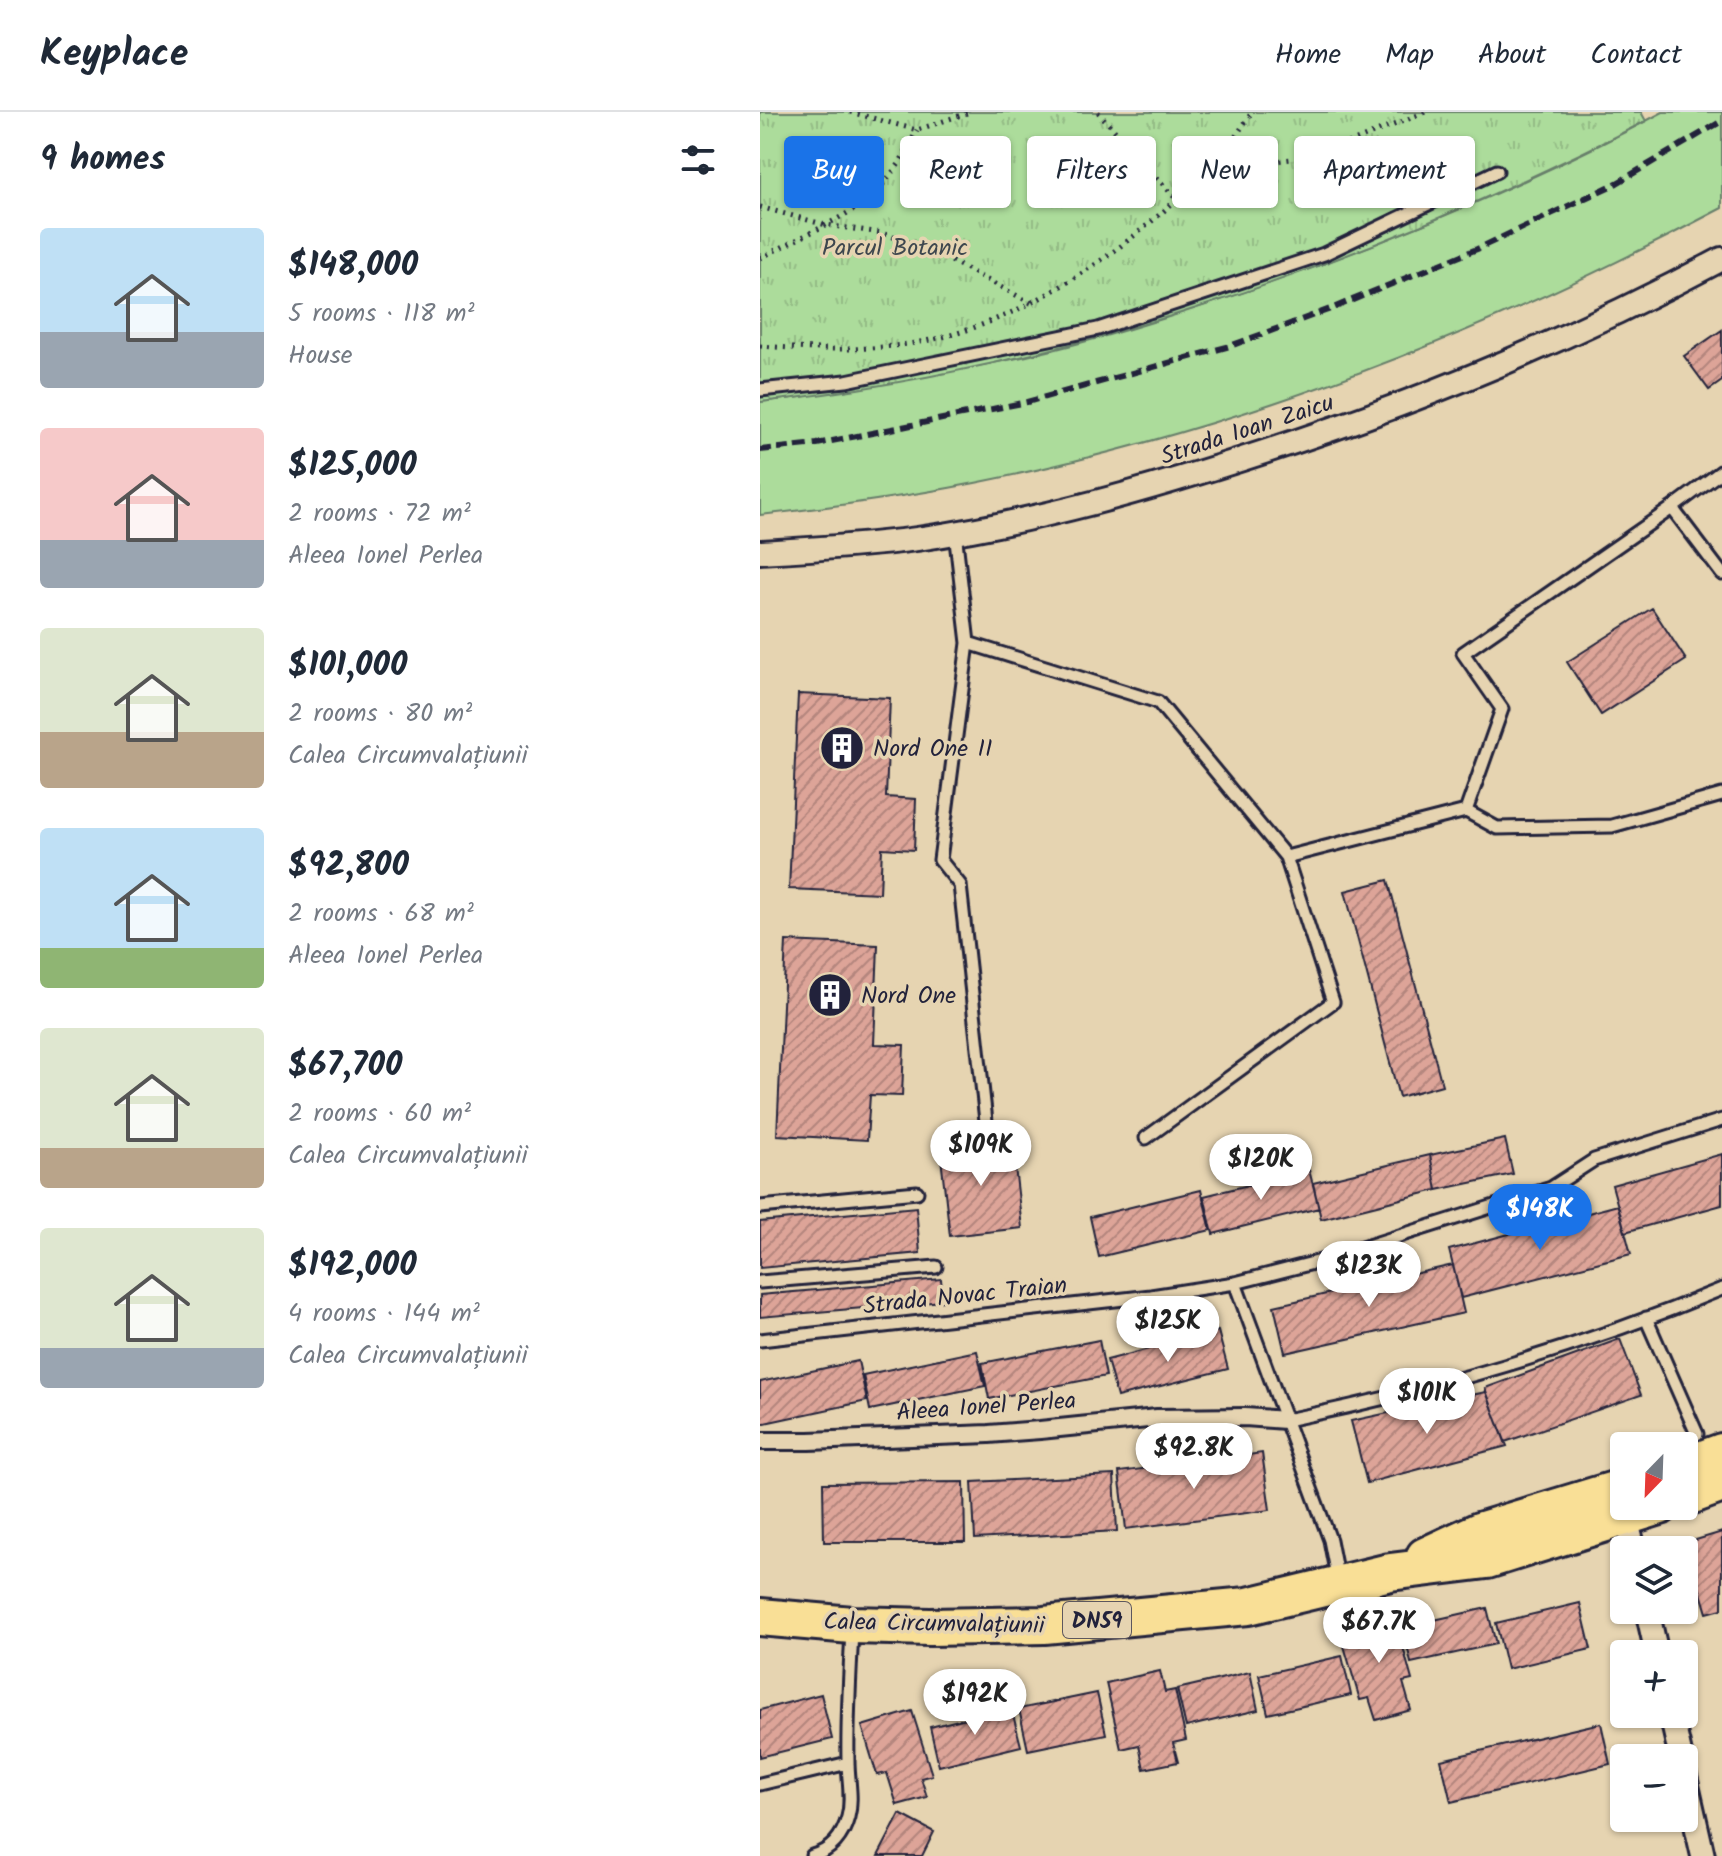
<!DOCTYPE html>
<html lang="en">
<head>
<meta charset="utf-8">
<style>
  body { margin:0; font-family:Kalam,sans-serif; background:#f2f2f3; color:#1f2937; height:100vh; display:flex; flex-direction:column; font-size:30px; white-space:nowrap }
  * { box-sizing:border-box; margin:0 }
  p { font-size:26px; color:#747a83 }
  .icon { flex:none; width:44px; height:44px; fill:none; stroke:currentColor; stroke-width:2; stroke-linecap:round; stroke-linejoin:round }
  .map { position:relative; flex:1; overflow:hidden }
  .panel { display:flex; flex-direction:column; background:#fff; width:760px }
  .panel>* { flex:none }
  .hud { position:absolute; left:24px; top:24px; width:760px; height:72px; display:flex; gap:16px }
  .needle { width:52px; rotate:203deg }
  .controls { position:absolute; left:850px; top:1320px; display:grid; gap:16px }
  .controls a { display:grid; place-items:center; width:88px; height:88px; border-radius:8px; background:#fff; box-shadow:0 2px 6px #0004; font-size:40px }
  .price { position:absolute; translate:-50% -68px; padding:0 18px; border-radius:28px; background:#fff; color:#222; font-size:26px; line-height:52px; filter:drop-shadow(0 2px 4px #0008) }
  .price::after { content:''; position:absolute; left:50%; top:48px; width:24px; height:18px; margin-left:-12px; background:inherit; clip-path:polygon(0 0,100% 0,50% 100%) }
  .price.active { background:#1a73e8; color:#fff }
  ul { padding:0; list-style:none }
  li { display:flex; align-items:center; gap:24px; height:200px; padding:0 40px }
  li span { display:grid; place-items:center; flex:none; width:224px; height:160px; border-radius:8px; color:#555 }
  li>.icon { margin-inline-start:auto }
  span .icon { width:96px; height:96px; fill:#fffc; stroke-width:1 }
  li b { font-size:34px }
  h2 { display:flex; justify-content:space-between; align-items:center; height:96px; padding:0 40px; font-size:34px }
  .pill { padding:0 28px; border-radius:8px; background:#fff; box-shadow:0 2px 6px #0004; font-size:28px; line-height:72px }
  .pill.active { background:#1a73e8; color:#fff }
  header { display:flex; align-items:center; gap:48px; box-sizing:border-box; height:112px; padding:0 40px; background:#fff; border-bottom:2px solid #e0e1e3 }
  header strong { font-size:38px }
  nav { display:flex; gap:44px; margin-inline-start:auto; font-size:28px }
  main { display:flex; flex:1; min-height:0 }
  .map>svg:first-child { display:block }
  .grass { fill:#acdc9b; stroke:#677f6b; stroke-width:2 }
  .park { fill:url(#park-tufts); stroke:#677f6b; stroke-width:2 }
  .building { fill:url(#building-hatch); stroke:#22223b; stroke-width:2 }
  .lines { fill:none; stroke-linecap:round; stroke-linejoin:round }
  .service-casing { stroke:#22223b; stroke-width:17 }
  .pedestrian-casing { stroke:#22223b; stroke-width:22 }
  .minor-casing { stroke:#22223b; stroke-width:28 }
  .primary-casing { stroke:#22223b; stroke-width:42 }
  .path { stroke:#22223b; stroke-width:5; stroke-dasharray:2 6; stroke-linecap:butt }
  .service { stroke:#e6d4b1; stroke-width:11 }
  .pedestrian { stroke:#e6d4b1; stroke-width:16 }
  .minor { stroke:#e6d4b1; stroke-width:22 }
  .primary { stroke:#f9df96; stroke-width:36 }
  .rail { stroke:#22223b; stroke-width:6; stroke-dasharray:12 6; stroke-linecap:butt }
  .labels { text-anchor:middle; stroke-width:7; stroke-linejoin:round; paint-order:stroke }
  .shield { fill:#e6d4b1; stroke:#5d575e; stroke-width:2 }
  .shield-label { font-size:22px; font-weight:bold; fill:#22223b }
  .park-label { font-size:24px; fill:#3e474e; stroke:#e6d4b1 }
  .street-label { font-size:24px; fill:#22223b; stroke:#e6d4b1 }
  .poi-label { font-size:24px; fill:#22223b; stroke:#e6d4b1; text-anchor:start }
</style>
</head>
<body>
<header>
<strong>Keyplace</strong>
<nav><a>Home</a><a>Map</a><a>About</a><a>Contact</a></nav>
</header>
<main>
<section class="panel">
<h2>9 homes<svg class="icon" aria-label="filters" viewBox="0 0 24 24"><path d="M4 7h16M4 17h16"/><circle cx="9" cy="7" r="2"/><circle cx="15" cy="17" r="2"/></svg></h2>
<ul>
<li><span style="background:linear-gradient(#bfe0f5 65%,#9aa5b1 0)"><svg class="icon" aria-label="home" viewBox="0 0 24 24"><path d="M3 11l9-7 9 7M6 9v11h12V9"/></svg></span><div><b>$148,000</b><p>5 rooms · 118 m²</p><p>House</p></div></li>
<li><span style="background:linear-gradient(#f6c9c9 70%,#9aa5b1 0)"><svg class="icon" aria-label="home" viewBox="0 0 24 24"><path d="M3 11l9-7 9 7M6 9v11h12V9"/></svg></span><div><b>$125,000</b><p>2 rooms · 72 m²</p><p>Aleea Ionel Perlea</p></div></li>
<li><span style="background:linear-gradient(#dfe7d0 65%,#b9a48a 0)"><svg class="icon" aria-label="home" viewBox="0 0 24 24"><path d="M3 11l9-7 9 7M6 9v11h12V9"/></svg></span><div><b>$101,000</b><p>2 rooms · 80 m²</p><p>Calea Circumvalațiunii</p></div></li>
<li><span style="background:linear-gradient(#bfe0f5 75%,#8fb573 0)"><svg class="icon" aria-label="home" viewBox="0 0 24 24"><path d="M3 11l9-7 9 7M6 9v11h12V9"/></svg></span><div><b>$92,800</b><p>2 rooms · 68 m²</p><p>Aleea Ionel Perlea</p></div></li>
<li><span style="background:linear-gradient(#dfe7d0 75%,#b9a48a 0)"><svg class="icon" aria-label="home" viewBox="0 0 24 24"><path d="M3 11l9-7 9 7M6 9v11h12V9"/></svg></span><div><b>$67,700</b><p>2 rooms · 60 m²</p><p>Calea Circumvalațiunii</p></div></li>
<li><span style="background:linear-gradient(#dfe7d0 75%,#9aa5b1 0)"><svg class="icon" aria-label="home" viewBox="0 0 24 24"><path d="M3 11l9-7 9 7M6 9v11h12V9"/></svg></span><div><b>$192,000</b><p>4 rooms · 144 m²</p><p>Calea Circumvalațiunii</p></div></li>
</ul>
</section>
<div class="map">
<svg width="962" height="1744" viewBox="0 0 962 1744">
  <defs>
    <pattern id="park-tufts" width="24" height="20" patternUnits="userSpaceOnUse" patternTransform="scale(2)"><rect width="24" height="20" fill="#acdc9b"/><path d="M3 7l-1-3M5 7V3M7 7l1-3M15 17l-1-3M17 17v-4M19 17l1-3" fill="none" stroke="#94bc86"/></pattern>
    <pattern id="building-hatch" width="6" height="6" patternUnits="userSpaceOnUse" patternTransform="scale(2)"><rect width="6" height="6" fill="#dda498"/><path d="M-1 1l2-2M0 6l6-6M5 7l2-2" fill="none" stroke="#b3857d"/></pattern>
  </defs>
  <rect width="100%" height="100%" fill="#e6d4b1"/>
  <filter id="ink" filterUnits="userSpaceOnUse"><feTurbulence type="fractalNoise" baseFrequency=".0125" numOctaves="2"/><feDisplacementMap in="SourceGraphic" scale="16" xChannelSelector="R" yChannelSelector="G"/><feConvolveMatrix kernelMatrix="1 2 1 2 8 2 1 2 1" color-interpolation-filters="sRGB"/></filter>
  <g filter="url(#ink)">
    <path class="grass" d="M903,0h59v96c-234,125 -486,223 -747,275 -71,14 -143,24 -215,32v-113l34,-4c78,-14 156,-25 233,-42 76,-17 151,-41 226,-67 141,-49 278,-106 410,-177z"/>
    <path class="park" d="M0,0h881l5,9c-278,142 -575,247 -886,281z"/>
    <path class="building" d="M962,218v51l-13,9 -25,-34z
      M892,496l34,52 -85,55 -34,-53z
      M38,582l92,4 -4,99 30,2 -2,51 -32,-2 -2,45 -91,-4z
      M628,768l54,205 -43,12 -54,-206z
      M26,829l92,4 -4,99 30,1 -2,51 -32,-1 -3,45 -90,-5z
      M745,1027l8,35 -76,16 -7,-35z
      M252,1029l10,87 -72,8 -10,-87z
      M962,1042v51l-97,27 -13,-47z
      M670,1043l7,35 -116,29 -8,-36z
      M549,1058l10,38 -106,26 -9,-38z
      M441,1078l10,40 -112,27 -9,-40z
      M858,1093l13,49 -170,44 -12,-48z
      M156,1095l4,46 -160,15v-46z
      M693,1153l11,48 -179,40 -11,-47z
      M181,1167l2,22 -183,16v-22z
      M458,1219l10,38 -111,28 -10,-37z
      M860,1227l21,56 -136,47 -20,-54z
      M339,1228l7,36 -117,23 -7,-36z
      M217,1239l8,35 -115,24 -7,-35z
      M98,1249l9,40 -107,23v-42z
      M726,1280l21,54 -140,37 -16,-62z
      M502,1341l8,57 -144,19 -7,-57z
      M354,1363l3,56 -142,8 -3,-57z
      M204,1370l1,60h-141l-1,-59z
      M962,1420v77l-15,4 -21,-70z
      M820,1491l11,46 -84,20 -11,-46z
      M727,1496l9,36 -85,19 -8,-36z
      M634,1502l18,66 -9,2 8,28 -35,10 -7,-22 -9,2 -21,-71z
      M582,1544l9,39 -83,19 -9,-39z
      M400,1559l5,21 10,-2 11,50 -13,3 5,19 -34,7 -5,-24 -18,4 -15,-66z
      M490,1560l8,38 -72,17 -9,-38z
      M337,1581l9,41 -78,16 -9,-41z
      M61,1582l11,45 -72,18v-47z
      M251,1595l10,39 -82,20 -9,-39z
      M152,1599l20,64 -11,3 6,19 -30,8 -10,-32 -10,2 -15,-49z
      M841,1611l9,41 -159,38 -10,-42z
      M140,1702l34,18 -12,24h-44z
      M140,1702l34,18 -12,24h-44z"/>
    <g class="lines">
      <g class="service-casing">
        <path id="service" d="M0,278l86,-9 252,-52 226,-75 173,-83
          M962,359l-50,37 50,66
          M195,420l13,111 190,59 128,155 47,145 -187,136
          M208,531l-28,217 20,25 26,236
          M706,699l36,-102 -39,-56 209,-145
          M526,745l180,-46 31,17 115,-2 110,-31
          M0,1095l157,-15
          M0,1170l176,-15
          M475,1171l95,257 8,41
          M886,1206l51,116
          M0,1228l391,-44 84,-13 82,-21 234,-74 43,-28 128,-40
          M526,1308c149,-30 296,-73 436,-131
          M0,1672l88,-21
          M52,1744c19,-5 31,-20 36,-39 5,-18 0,-37 0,-56 -1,-43 2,-87 4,-131"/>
      </g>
      <g class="pedestrian-casing">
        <path id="pedestrian" d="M0,1329h49l180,-7 51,-4 117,-12 88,-1 41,3"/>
      </g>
      <g class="minor-casing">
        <path id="minor" d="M0,440c52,-3 105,-6 157,-13 118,-17 234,-50 347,-87 158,-51 312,-115 458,-193
          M863,1393l11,45
          M887,1498l10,44
          M911,1602l10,44
          M924,1660l19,84"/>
      </g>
      <g class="primary-casing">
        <path id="primary" d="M924,1354l38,-14
          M924,1386l38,-14
          M665,1444l54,-25 145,-44
          M0,1505l92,8 78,2 114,-2 204,-19 142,-34 97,-12 173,-54"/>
      </g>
      <path class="path" d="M90,0l67,18 53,-18
        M338,0l78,87
        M448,57l108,-13 110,-44
        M0,95l66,18 56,8 50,18 99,52
        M0,146l66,-33 43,-24 30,-37 18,-34
        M0,234c56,4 114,6 170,-6 106,-22 218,-105 290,-184 12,-13 22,-29 32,-44"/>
      <use href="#service" class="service"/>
      <use href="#pedestrian" class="pedestrian"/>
      <use href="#minor" class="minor"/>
      <use href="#primary" class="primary"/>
      <path class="rail" d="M0,338l57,-6 210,-42 203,-56 103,-38 144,-59 140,-66 105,-62"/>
    </g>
  </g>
  <defs>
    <g id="building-disc" transform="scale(2.3)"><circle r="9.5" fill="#22223b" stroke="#e6d4b1"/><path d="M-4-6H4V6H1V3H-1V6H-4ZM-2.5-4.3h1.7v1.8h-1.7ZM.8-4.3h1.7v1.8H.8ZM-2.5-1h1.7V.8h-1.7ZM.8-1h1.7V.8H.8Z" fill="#fff"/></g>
  </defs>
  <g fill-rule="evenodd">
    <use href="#building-disc" x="82" y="636"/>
    <use href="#building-disc" x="70" y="883"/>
  </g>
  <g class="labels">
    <rect class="shield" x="303" y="1490" width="68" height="36" rx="6"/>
    <g class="shield-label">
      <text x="337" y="1516">DN59</text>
    </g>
    <g class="park-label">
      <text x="135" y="143">Parcul Botanic</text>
    </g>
    <g class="street-label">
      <text transform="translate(487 317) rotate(-18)" y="8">Strada Ioan Zaicu</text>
      <text transform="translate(205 1183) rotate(-6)" y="8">Strada Novac Traian</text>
      <text transform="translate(226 1294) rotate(-4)" y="8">Aleea Ionel Perlea</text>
      <text transform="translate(174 1511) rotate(1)" y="8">Calea Circumvalațiunii</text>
    </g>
    <g class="poi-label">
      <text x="113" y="644">Nord One II</text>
      <text x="101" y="891">Nord One</text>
    </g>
  </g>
</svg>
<div class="controls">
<a><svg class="needle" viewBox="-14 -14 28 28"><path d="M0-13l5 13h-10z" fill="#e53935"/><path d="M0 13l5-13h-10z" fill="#747a83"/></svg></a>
<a><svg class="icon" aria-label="layers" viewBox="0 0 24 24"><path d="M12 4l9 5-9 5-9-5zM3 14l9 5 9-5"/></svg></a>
<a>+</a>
<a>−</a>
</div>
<b class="price" style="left:221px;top:1076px">$109K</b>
<b class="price" style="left:501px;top:1090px">$120K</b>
<b class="price active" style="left:780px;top:1140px">$148K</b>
<b class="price" style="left:609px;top:1197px">$123K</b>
<b class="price" style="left:408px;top:1252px">$125K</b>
<b class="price" style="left:667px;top:1324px">$101K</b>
<b class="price" style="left:434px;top:1379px">$92.8K</b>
<b class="price" style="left:619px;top:1553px">$67.7K</b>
<b class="price" style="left:215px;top:1625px">$192K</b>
<div class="hud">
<a class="pill active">Buy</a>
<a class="pill">Rent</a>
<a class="pill">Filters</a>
<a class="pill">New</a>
<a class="pill">Apartment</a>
</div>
</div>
</main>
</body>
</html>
